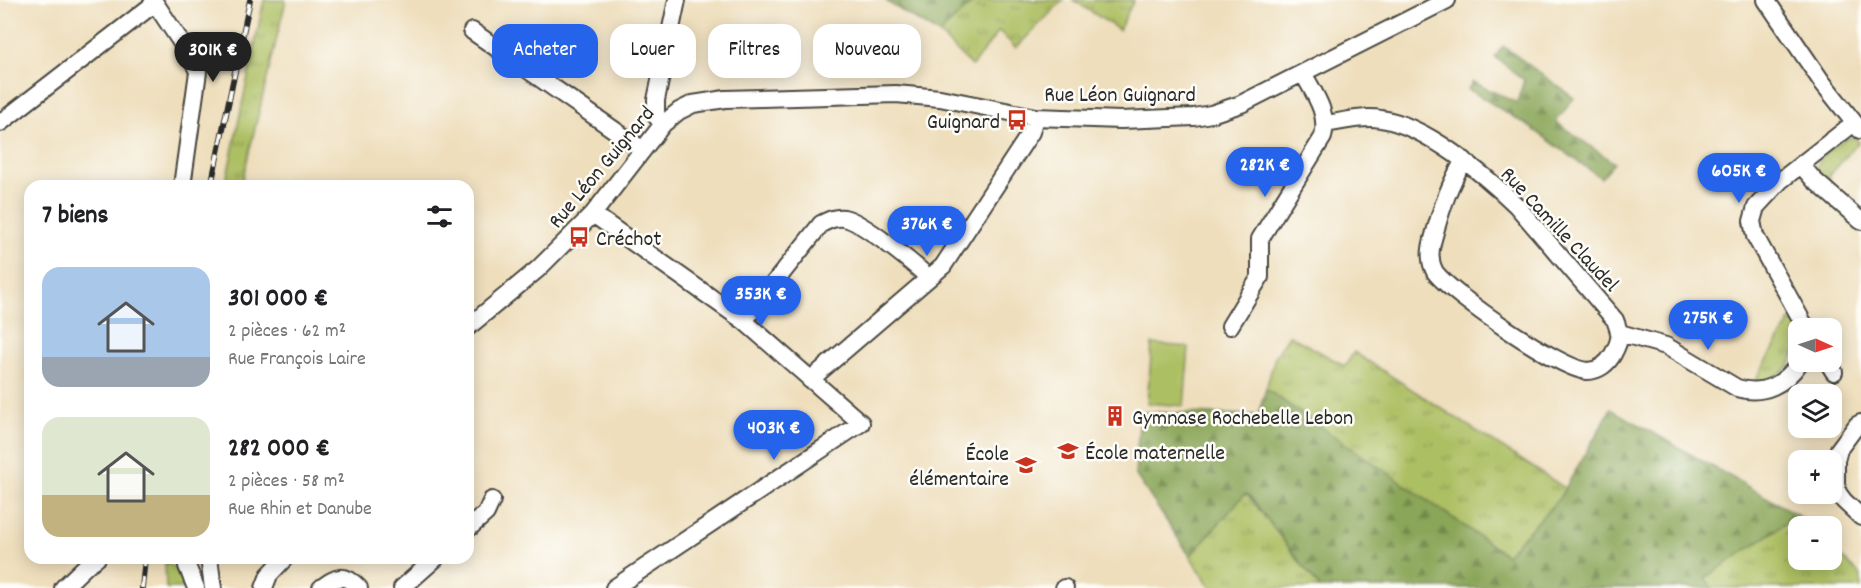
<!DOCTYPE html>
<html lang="fr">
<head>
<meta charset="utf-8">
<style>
  body { margin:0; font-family:Dekko,sans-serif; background:#f6f6f6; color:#202124; height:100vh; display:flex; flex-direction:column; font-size:22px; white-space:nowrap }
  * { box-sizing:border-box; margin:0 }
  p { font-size:20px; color:#757577 }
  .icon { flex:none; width:33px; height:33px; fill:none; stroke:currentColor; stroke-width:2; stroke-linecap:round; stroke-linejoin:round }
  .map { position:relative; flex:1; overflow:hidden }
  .panel { position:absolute; left:24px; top:180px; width:450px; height:384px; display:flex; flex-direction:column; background:#fff; border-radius:18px; box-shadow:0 3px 15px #0003 }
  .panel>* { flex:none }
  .hud { position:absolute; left:492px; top:24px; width:570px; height:54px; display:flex; gap:12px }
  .needle { width:39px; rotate:93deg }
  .buttons { position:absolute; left:1788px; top:318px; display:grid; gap:12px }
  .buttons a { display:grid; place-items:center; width:54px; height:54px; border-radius:12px; background:#fff; box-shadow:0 3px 15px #0003; font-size:30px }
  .price { position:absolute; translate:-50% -51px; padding:0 14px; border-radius:21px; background:#2563eb; color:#fff; font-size:20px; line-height:39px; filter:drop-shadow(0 2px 3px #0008) }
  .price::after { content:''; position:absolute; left:50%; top:36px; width:18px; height:14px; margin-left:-9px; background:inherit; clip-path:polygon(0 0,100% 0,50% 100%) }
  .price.active { background:#222; color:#fff }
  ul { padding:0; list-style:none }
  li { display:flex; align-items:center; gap:18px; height:150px; padding:0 18px }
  li span { display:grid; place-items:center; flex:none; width:168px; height:120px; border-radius:18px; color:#555 }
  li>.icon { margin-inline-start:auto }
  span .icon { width:72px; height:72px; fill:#fffc; stroke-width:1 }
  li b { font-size:26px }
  h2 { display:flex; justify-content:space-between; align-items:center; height:72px; padding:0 18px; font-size:26px }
  .tag { padding:0 21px; border-radius:18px; background:#fff; box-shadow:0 3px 15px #0003; font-size:21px; line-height:54px }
  .tag.active { background:#2563eb; color:#fff }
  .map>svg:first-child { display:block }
  .grass { fill:url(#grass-tufts); stroke:#6c7547; stroke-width:1.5 }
  .forest { fill:url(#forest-firs); stroke:#5a6842; stroke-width:1.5 }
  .pitch { fill:#adbf63; stroke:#6c7547; stroke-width:1.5 }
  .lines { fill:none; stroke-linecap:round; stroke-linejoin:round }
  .minor-casing { stroke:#484641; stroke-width:20 }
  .minor { stroke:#fff; stroke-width:16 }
  .rail-casing { stroke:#2b2b2b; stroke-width:6 }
  .rail { stroke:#fdfcf7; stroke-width:4; stroke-dasharray:11; stroke-linecap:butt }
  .labels { text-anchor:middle; stroke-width:5; stroke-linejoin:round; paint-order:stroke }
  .street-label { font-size:22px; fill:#2b2b2b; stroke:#fdfcf7 }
  .poi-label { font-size:22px; fill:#2b2b2b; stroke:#fdfcf7; text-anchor:start }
</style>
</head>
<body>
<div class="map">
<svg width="1861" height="588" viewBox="0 0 1861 588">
  <defs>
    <pattern id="grass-tufts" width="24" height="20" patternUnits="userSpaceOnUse" patternTransform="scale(1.5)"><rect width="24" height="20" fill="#adbf63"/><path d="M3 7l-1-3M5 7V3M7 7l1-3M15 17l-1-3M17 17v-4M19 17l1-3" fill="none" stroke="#8d9b52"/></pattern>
    <pattern id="forest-firs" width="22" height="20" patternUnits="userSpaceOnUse" patternTransform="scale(1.5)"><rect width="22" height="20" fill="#8aa659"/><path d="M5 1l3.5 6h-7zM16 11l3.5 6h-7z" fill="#71874a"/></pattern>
  </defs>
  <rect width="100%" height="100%" fill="#fdfcf7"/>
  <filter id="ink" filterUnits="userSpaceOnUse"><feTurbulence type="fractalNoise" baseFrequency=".0167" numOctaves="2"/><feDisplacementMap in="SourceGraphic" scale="12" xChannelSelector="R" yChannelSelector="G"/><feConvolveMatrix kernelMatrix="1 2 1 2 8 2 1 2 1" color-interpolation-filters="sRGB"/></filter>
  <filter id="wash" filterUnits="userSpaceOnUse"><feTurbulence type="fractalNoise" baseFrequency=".008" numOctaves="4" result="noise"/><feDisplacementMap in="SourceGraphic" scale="24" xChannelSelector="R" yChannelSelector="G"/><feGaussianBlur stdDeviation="1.35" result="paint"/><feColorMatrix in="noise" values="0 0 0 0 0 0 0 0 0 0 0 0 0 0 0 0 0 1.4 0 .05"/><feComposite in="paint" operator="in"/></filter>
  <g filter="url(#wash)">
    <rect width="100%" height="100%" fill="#eedebc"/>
    <path class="grass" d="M264,0h22l-45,186h-16z
      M975,0h88l-47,48 -17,-17 -27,35 -33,-32z
      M1073,0h61l-15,30z
      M1849,138h7l3,4 -30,34 1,8 -14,-13c2,-15 19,-27 33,-33z
      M1794,314l4,16 -1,1c3,34 -14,46 -44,53z
      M1289,335l56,31 9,-14 211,136 -6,11 -53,56 -240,-166 9,-32z
      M1244,494l4,1 72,93h-109l-21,-32z
      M1798,515l12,11h-12v34h34v-12l29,28v12h-149l-7,-10z
      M165,562l9,5 12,21h-20z"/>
    <path class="forest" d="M888,0h87l-36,34 -52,-32z
      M1503,46l71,52 -18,24 58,41 -13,15 -71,-51 -62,-38 5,-7 44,21 7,-23 -29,-23z
      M1266,389l240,166 53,-56 52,-90 187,106 -93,63 7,10h-392l-71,-93 -4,-1 -55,62 -55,-82 5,-62 118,3z"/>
    <path class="pitch" d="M1152,344l37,3 -5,59 -37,-3z"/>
  </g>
  <g filter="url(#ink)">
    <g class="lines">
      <g class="minor-casing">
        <path id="minor" d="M153,0l40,60 5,12 -16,114
          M1766,0l56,82 38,48
          M472,31l171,119
          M0,123l155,-120
          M663,124l-7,-8v-16l21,-100
          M1326,124c18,-3 38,-8 55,-5 44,6 104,56 135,86l99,115c6,15 6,19 -2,34 -5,9 -14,17 -26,17 -27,-2 -135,-76 -152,-99 -2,-4 -4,-9 -4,-13 -2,-9 2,-19 4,-27 8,-28 14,-46 29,-72
          M1801,165l13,15 47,41
          M593,214l151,107 77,-97c8,-4 14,-7 23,-6 18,3 70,46 85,60
          M1230,326l30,-49v-38l63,-102c6,-25 -9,-43 -20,-64
          M468,327l70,-58 55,-55 70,-90 16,-13 14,-7 32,-5 171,-5 44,4 95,19 86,3 73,-3 17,-3 30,-10 206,-104
          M1806,328l-51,-92 -3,-15 4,-14 24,-26 74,-58
          M1620,333l46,13 71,42c27,8 48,-4 63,-26
          M1828,362l6,10
          M810,380l133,-114 88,-134 4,-15
          M1861,423l-4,2 -18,24 -3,11v24l2,9 6,8 17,16
          M468,529l18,-16 6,-13
          M188,558l-1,8 9,22
          M209,558l4,30
          M63,588l25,-24 9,-6
          M264,588l5,-13 16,-17
          M321,588c15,-11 23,-16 38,0
          M402,588l34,-30
          M614,588l247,-165 -117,-102
          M1064,588h1"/>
      </g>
      <use href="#minor" class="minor"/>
      <g class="rail-casing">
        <path id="rail" d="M211,186l39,-186
          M142,588l3,-30"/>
      </g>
      <use href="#rail" class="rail"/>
    </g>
  </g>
  <defs>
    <g id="bus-bare" transform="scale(1.62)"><path d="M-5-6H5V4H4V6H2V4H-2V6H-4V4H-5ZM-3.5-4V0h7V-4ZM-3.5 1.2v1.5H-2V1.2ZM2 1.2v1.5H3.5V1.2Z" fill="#c8321e" stroke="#fdfcf7" stroke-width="2.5" paint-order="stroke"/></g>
    <g id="building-bare" transform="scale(1.62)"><path d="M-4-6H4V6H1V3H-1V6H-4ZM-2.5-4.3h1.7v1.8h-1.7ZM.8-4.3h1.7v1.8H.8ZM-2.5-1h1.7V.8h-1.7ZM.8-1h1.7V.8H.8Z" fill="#c8321e" stroke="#fdfcf7" stroke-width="2.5" paint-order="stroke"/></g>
    <g id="school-bare" transform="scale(1.62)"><path d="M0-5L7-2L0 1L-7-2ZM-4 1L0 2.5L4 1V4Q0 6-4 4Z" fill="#c8321e" stroke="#fdfcf7" stroke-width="2.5" paint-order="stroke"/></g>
  </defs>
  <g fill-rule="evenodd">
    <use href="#bus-bare" x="1017" y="120"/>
    <use href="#bus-bare" x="579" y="237"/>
    <use href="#building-bare" x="1115" y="416"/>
    <use href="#school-bare" x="1068" y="451"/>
    <use href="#school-bare" x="1026" y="465"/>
  </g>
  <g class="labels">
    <g class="street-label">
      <text x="1120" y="101">Rue Léon Guignard</text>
      <text transform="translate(600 166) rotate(-50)" y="8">Rue Léon Guignard</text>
      <text transform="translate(1561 228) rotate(47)" y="8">Rue Camille Claudel</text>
    </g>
    <g class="poi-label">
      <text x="1000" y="128" text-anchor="end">Guignard</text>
      <text x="596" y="245">Créchot</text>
      <text x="1132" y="424">Gymnase Rochebelle Lebon</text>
      <text x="1085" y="459">École maternelle</text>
      <text x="1009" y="460" text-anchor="end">École<tspan x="1009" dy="25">élémentaire</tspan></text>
    </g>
  </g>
</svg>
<div class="buttons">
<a><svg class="needle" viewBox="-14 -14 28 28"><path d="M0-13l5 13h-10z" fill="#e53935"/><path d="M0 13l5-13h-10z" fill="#757577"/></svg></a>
<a><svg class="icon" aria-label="layers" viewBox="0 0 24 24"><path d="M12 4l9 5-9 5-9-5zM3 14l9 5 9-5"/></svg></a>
<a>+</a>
<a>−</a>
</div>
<b class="price active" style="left:213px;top:83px">301K €</b>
<b class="price" style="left:1265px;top:198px">282K €</b>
<b class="price" style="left:1739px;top:204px">605K €</b>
<b class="price" style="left:927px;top:257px">376K €</b>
<b class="price" style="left:761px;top:327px">353K €</b>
<b class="price" style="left:1708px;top:351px">275K €</b>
<b class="price" style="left:774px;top:461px">403K €</b>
<div class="hud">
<a class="tag active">Acheter</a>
<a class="tag">Louer</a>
<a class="tag">Filtres</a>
<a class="tag">Nouveau</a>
</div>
<section class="panel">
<h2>7 biens<svg class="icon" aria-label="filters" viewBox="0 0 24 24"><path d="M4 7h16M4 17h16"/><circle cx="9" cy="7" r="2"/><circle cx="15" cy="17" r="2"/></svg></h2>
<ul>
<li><span style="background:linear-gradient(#a9c7e8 75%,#9aa5b1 0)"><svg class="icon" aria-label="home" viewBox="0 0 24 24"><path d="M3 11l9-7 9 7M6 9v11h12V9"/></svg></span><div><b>301 000 €</b><p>2 pièces · 62 m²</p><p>Rue François Laire</p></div></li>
<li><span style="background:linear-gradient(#dfe7d0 65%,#c2b280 0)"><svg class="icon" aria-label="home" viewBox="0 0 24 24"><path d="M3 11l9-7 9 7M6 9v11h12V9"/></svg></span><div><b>282 000 €</b><p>2 pièces · 58 m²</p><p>Rue Rhin et Danube</p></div></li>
</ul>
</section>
</div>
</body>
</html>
